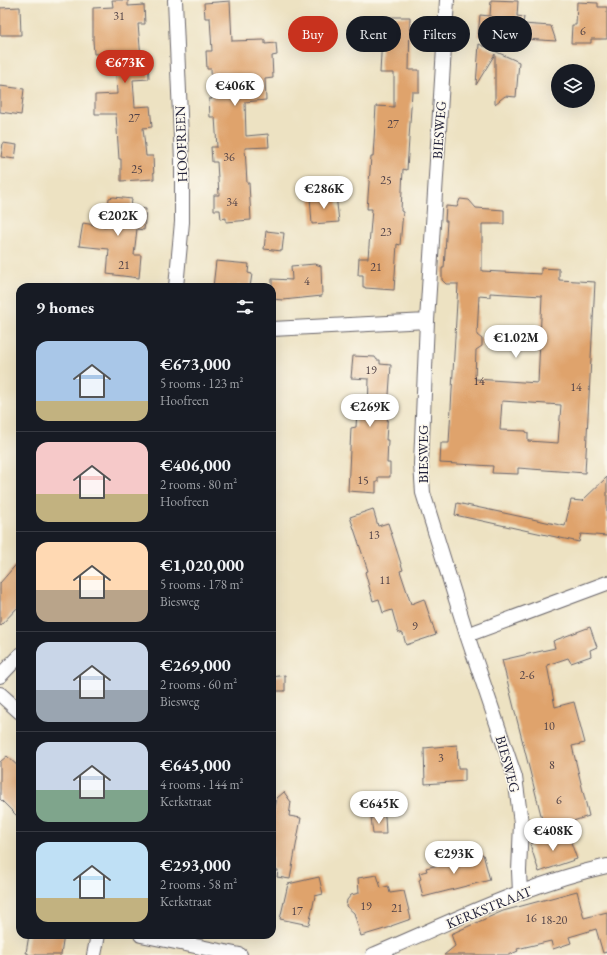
<!DOCTYPE html>
<html lang="en">
<head>
<meta charset="utf-8">
<style>
  body { margin:0; font-family:"EB Garamond",serif; background:#242831; color:#f1f3f6; height:100vh; display:flex; flex-direction:column; font-size:15px; white-space:nowrap }
  * { box-sizing:border-box; margin:0 }
  p { font-size:13px; color:#9ea1a6 }
  .icon { flex:none; width:22px; height:22px; fill:none; stroke:currentColor; stroke-width:2; stroke-linecap:round; stroke-linejoin:round }
  .map { position:relative; flex:1; overflow:hidden }
  .sheet { position:absolute; left:16px; top:283px; width:260px; height:656px; display:flex; flex-direction:column; background:#171b24; border-radius:12px; box-shadow:0 4px 16px #0002 }
  .sheet>* { flex:none }
  .hud { position:absolute; left:288px; top:16px; width:259px; height:36px; display:flex; gap:8px }
  .tools { position:absolute; left:551px; top:64px; display:grid; gap:8px }
  .tools a { display:grid; place-items:center; width:44px; height:44px; border-radius:50%; background:#171b24; box-shadow:0 4px 16px #0002; font-size:20px }
  .price { position:absolute; translate:-50% -34px; padding:0 9px; border-radius:14px; background:#fff; color:#222; font-size:13px; line-height:26px; filter:drop-shadow(0 1px 2px #0008) }
  .price::after { content:''; position:absolute; left:50%; top:24px; width:12px; height:9px; margin-left:-6px; background:inherit; clip-path:polygon(0 0,100% 0,50% 100%) }
  .price.on { background:#c8321e; color:#fff }
  ul { padding:0; list-style:none }
  li { display:flex; align-items:center; gap:12px; height:100px; padding:0 20px }
  li+li { border-top:1px solid #363941 }
  li span { display:grid; place-items:center; flex:none; width:112px; height:80px; border-radius:12px; color:#555 }
  li>.icon { margin-inline-start:auto }
  span .icon { width:48px; height:48px; fill:#fffc; stroke-width:1 }
  li b { font-size:17px }
  h2 { display:flex; justify-content:space-between; align-items:center; height:48px; padding:0 20px; font-size:17px }
  .pill { padding:0 14px; border-radius:18px; background:#171b24; box-shadow:0 4px 16px #0002; font-size:14px; line-height:36px }
  .pill.on { background:#c8321e; color:#fff }
  .map>svg:first-child { display:block }
  .building { fill:#dfa36c; fill-rule:evenodd }
  .lines { fill:none; stroke-linecap:round; stroke-linejoin:round }
  .street-casing { stroke:#69656a; stroke-width:16 }
  .street { stroke:#fff; stroke-width:14 }
  .labels { text-anchor:middle; stroke-width:3; stroke-linejoin:round; paint-order:stroke }
  .number-label { font-size:12px; fill:#514247 }
  .street-label { font-size:14px; fill:#22223b; stroke:#fbf7ec }
</style>
</head>
<body>
<div class="map">
<svg width="607" height="955" viewBox="0 0 607 955">
  <rect width="100%" height="100%" fill="#fbf7ec"/>
  <filter id="ink" filterUnits="userSpaceOnUse"><feTurbulence type="fractalNoise" baseFrequency=".025" numOctaves="2"/><feDisplacementMap in="SourceGraphic" scale="8" xChannelSelector="R" yChannelSelector="G"/><feConvolveMatrix kernelMatrix="1 2 1 2 8 2 1 2 1" color-interpolation-filters="sRGB"/></filter>
  <filter id="wash" filterUnits="userSpaceOnUse"><feTurbulence type="fractalNoise" baseFrequency=".012" numOctaves="4" result="noise"/><feDisplacementMap in="SourceGraphic" scale="16" xChannelSelector="R" yChannelSelector="G"/><feGaussianBlur stdDeviation="0.9" result="paint"/><feColorMatrix in="noise" values="0 0 0 0 0 0 0 0 0 0 0 0 0 0 0 0 0 1.4 0 .05"/><feComposite in="paint" operator="in"/></filter>
  <g filter="url(#wash)">
    <rect width="100%" height="100%" fill="#ede2c2"/>
    <g id="blocks">
      <path class="building" d="M112,0h16v6l16,-1 1,19h-7l3,33 7,-1 1,23 -16,1 2,27 15,-1 2,21 -9,1 3,28h7l1,23 -33,2v-22h-2l-3,-45h-21v-19l22,-1 -2,-41 -21,1 -1,-14v-32l20,-1z
        M491,0l27,1 -1,15 7,1 -1,7 28,2 5,15 -78,-5 2,-21 10,1z
        M230,1l2,40 33,-1v4l11,-1 1,12 -5,1 1,22 -8,1 1,21 -21,2 1,34 22,-2 1,13 -24,1 2,35h2l2,37 -25,2v-4l-5,1 -1,-9h-6v-15h5l-2,-33h-5l-1,-15h6l-2,-30h-5l-1,-18h3l-1,-30h-4l-1,-18h6l-2,-33h-5l-1,-15z
        M577,2l21,1v4h9v32h-16v4h-20l1,-18h4z
        M20,7l1,28h-21v-27z
        M383,17h27l-1,53h10v22h-7l-5,78 -4,-1 -2,42 2,1 -3,33 -3,-1 -3,46 -29,-2v-1h-2v-12h-5l1,-17h9l4,-49h-5l4,-52h2l3,-51 18,1v-34h-14z
        M479,44l40,18 -3,35 -11,-1 -10,8v-50l-19,31z
        M0,86l24,3 -3,26 -21,-3z
        M3,143l14,2 -2,14 -14,-2z
        M336,195l3,27 -27,2 -2,-27z
        M114,197l18,2 -1,8 15,2 -2,21 -7,-1 -3,26h7l-2,23 -32,-4 2,-25 -30,-3 4,-23 23,4 3,-29z
        M460,199l9,1 7,8 28,2v14h-22v47l59,3v-6l18,1v11l36,2 -10,191 -67,-5v6l-26,-1 1,-7 -53,-3 1,-20h8l9,-159h-12l-4,-4v-12h2l3,-47h-2l1,-15 11,1zM490,293l52,3 -4,87 -63,-4 1,-29 6,-4v-7l-5,-4 2,-39 11,1zM502,401l59,4 -3,38 -30,-2v-8l-2,-1v-1l-26,-1z
        M266,231l18,2 -2,18 -18,-2z
        M216,261l33,3 -1,9 4,1 -2,13 -12,-2 -1,2h-24z
        M315,264l6,2 1,30 -39,4 -11,-1v-20l20,1 -1,-14z
        M353,356l22,1 2,3h3v4l11,1 -5,75h2l-1,23h3v14h-12v5h-2v11l-28,-2 3,-63 5,-1 1,-16 11,1 1,-33 -18,-1z
        M607,477v59l-26,-2 -2,8 -124,-27 2,-12 108,23 6,-26 11,1z
        M373,509l5,17 10,-3 15,47 -3,1 11,33 13,-5 12,36 -30,10 -3,-11 -5,-2 -6,-22 -9,3 -4,-14 -6,2 -8,-29 3,-1 -18,-54z
        M20,560v45l-20,21v-43z
        M590,627l7,20 -7,3 1,6 -20,7 -3,-5 -21,7 8,42 19,-5 11,41 -13,3 17,70 -16,5 -30,2 -41,-163 53,-12 -2,-7z
        M285,675v16h-13v-14z
        M457,745l1,23h7v13l-40,3 -1,-36z
        M7,756l13,12v51l-20,-20v-37z
        M284,792l7,10 -2,14 12,2 -11,61 -13,-2 1,-7 -6,-1v-47l5,-24z
        M385,816l1,18h-13l-2,-17z
        M568,834l9,25 -38,13 -9,-28z
        M483,854l7,26 -67,17 -4,-17 2,-1 -2,-6 8,-2 -1,-3z
        M377,875l4,13 7,-2 2,7 14,-2 7,28 -20,7v1l-30,9 -7,-23 -8,-7 1,-6 4,-5 8,-2 -1,-15z
        M319,877l4,17 -8,2 -6,29 -29,-6 8,-35z
        M577,891l7,27 23,-6v40l-4,1 -7,-24 -27,8 2,6 -18,6 -2,-8 -34,8 1,2 -9,4h-65l11,-9 -4,-12 52,-23z
        M29,935h35l-3,20h-33v-2h-2z"/>
    </g>
  </g>
  <g filter="url(#ink)">
    <use href="#blocks" fill-opacity="0" stroke="#69656a" stroke-width="1"/>
    <g class="lines">
      <g class="street-casing">
        <path id="street" d="M175,0l7,161v61l-6,65
          M447,0l-20,321 -6,143 2,29 44,142 48,142 6,46 -2,48 1,22
          M272,329l155,-8
          M467,635l140,-52
          M0,676l20,-21
          M0,694l20,18
          M141,935l99,20
          M94,955l4,-20
          M373,955c76,-32 153,-71 234,-89"/>
      </g>
      <use href="#street" class="street"/>
    </g>
  </g>
  <g class="labels">
    <g class="number-label">
      <text x="119" y="20">31</text>
      <text x="583" y="35">6</text>
      <text x="134" y="122">27</text>
      <text x="393" y="128">27</text>
      <text x="229" y="161">36</text>
      <text x="137" y="173">25</text>
      <text x="386" y="184">25</text>
      <text x="232" y="206">34</text>
      <text x="386" y="236">23</text>
      <text x="124" y="269">21</text>
      <text x="376" y="271">21</text>
      <text x="307" y="285">4</text>
      <text x="371" y="374">19</text>
      <text x="479" y="385">14</text>
      <text x="576" y="391">14</text>
      <text x="363" y="484">15</text>
      <text x="374" y="539">13</text>
      <text x="385" y="584">11</text>
      <text x="415" y="630">9</text>
      <text x="527" y="679">2-6</text>
      <text x="549" y="730">10</text>
      <text x="441" y="762">3</text>
      <text x="552" y="769">8</text>
      <text x="559" y="804">6</text>
      <text x="366" y="910">19</text>
      <text x="397" y="912">21</text>
      <text x="297" y="915">17</text>
      <text x="531" y="922">16</text>
      <text x="554" y="924">18-20</text>
    </g>
    <g class="street-label">
      <text transform="translate(439 130) rotate(-86)" y="5">BIESWEG</text>
      <text transform="translate(181 144) rotate(-92)" y="5">HOOFREEN</text>
      <text transform="translate(423 454) rotate(-90)" y="5">BIESWEG</text>
      <text transform="translate(508 764) rotate(75)" y="5">BIESWEG</text>
      <text transform="translate(489 907) rotate(-22)" y="5">KERKSTRAAT</text>
    </g>
  </g>
</svg>
<div class="tools">
<a><svg class="icon" aria-label="layers" viewBox="0 0 24 24"><path d="M12 4l9 5-9 5-9-5zM3 14l9 5 9-5"/></svg></a>
</div>
<b class="price on" style="left:125px;top:84px">€673K</b>
<b class="price" style="left:235px;top:107px">€406K</b>
<b class="price" style="left:324px;top:210px">€286K</b>
<b class="price" style="left:118px;top:237px">€202K</b>
<b class="price" style="left:516px;top:359px">€1.02M</b>
<b class="price" style="left:370px;top:428px">€269K</b>
<b class="price" style="left:379px;top:825px">€645K</b>
<b class="price" style="left:553px;top:852px">€408K</b>
<b class="price" style="left:454px;top:875px">€293K</b>
<div class="hud">
<a class="pill on">Buy</a>
<a class="pill">Rent</a>
<a class="pill">Filters</a>
<a class="pill">New</a>
</div>
<section class="sheet">
<h2>9 homes<svg class="icon" aria-label="filters" viewBox="0 0 24 24"><path d="M4 7h16M4 17h16"/><circle cx="9" cy="7" r="2"/><circle cx="15" cy="17" r="2"/></svg></h2>
<ul>
<li><span style="background:linear-gradient(#a9c7e8 75%,#c2b280 0)"><svg class="icon" aria-label="home" viewBox="0 0 24 24"><path d="M3 11l9-7 9 7M6 9v11h12V9"/></svg></span><div><b>€673,000</b><p>5 rooms · 123 m²</p><p>Hoofreen</p></div></li>
<li><span style="background:linear-gradient(#f6c9c9 65%,#c2b280 0)"><svg class="icon" aria-label="home" viewBox="0 0 24 24"><path d="M3 11l9-7 9 7M6 9v11h12V9"/></svg></span><div><b>€406,000</b><p>2 rooms · 80 m²</p><p>Hoofreen</p></div></li>
<li><span style="background:linear-gradient(#ffd9b3 60%,#b9a48a 0)"><svg class="icon" aria-label="home" viewBox="0 0 24 24"><path d="M3 11l9-7 9 7M6 9v11h12V9"/></svg></span><div><b>€1,020,000</b><p>5 rooms · 178 m²</p><p>Biesweg</p></div></li>
<li><span style="background:linear-gradient(#c9d6e8 60%,#9aa5b1 0)"><svg class="icon" aria-label="home" viewBox="0 0 24 24"><path d="M3 11l9-7 9 7M6 9v11h12V9"/></svg></span><div><b>€269,000</b><p>2 rooms · 60 m²</p><p>Biesweg</p></div></li>
<li><span style="background:linear-gradient(#c9d6e8 60%,#7fa58c 0)"><svg class="icon" aria-label="home" viewBox="0 0 24 24"><path d="M3 11l9-7 9 7M6 9v11h12V9"/></svg></span><div><b>€645,000</b><p>4 rooms · 144 m²</p><p>Kerkstraat</p></div></li>
<li><span style="background:linear-gradient(#bfe0f5 70%,#c2b280 0)"><svg class="icon" aria-label="home" viewBox="0 0 24 24"><path d="M3 11l9-7 9 7M6 9v11h12V9"/></svg></span><div><b>€293,000</b><p>2 rooms · 58 m²</p><p>Kerkstraat</p></div></li>
</ul>
</section>
</div>
</body>
</html>
